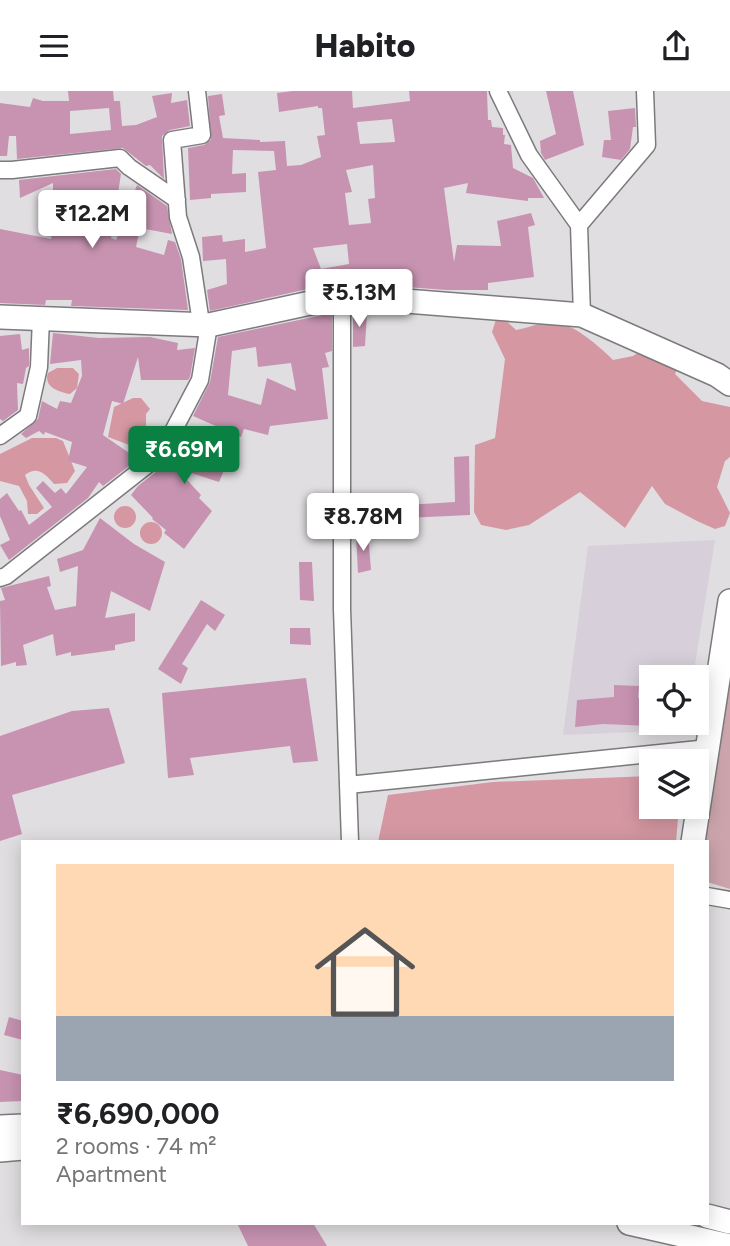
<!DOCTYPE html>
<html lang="en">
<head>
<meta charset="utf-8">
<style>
  body { margin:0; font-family:Figtree,sans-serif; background:#f6f6f6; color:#202124; height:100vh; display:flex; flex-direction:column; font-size:26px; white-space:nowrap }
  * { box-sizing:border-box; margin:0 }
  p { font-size:23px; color:#757577 }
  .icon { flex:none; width:38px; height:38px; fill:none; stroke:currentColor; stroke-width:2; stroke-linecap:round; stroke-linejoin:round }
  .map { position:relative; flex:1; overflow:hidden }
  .side { position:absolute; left:21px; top:749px; width:688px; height:385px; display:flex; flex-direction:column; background:#fff; border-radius:0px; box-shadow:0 4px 18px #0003 }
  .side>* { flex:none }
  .tools { position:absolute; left:639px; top:574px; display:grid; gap:14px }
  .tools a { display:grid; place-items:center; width:70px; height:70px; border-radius:0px; background:#fff; box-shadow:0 4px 18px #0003; font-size:35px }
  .price { position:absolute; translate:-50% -60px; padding:0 16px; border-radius:7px; background:#fff; color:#222; font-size:23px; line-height:46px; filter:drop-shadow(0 2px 4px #0008) }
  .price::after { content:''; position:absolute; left:50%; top:42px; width:21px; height:16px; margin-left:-10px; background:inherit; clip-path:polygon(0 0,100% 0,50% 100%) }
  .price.active { background:#0b8043; color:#fff }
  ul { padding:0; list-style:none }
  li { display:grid; align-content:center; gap:14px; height:371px; padding:0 35px }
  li+li { border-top:2px solid #e0e0e0 }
  li span { display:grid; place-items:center; height:217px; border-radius:0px; color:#555 }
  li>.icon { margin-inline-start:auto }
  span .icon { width:126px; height:126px; fill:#fffc; stroke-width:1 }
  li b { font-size:30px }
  header { display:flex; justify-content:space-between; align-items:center; height:91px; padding:0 35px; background:#fff; font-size:32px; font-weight:800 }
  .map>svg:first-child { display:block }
  .built { fill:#d7d0da }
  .green { fill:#cba5ab }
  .forest { fill:#d598a3 }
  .building { fill:#c793b1; fill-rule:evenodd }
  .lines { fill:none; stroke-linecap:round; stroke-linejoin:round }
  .street-casing { stroke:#7c7a7d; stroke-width:19 }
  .secondary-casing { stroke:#7c7a7d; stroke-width:26 }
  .street { stroke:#fff; stroke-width:16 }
  .secondary { stroke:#fff; stroke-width:23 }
</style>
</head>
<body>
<header><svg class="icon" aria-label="menu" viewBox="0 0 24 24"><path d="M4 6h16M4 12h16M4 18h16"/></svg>Habito<svg class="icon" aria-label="share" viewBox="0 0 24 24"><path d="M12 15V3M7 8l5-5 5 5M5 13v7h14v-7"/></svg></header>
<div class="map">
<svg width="730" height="1155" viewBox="0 0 730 1155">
  <rect width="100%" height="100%" fill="#e1dee2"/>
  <path class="built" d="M715,449l-22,137h-42v46h35l-1,7 -122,5 25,-189z"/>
  <path class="green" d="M730,587v211l-23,-7v-40h-4z"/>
  <path class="forest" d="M498,222l18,17c11,-2 21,-6 32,-8 21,-3 51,24 65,38l20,-4 9,-6 37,15 -4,9 27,27 28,6v50l-5,4 -8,26 13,26 -5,13 -10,3 -18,-8 -32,-17 -13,-18 -27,42 -45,-36 -51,33 -23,5 -25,-5 -7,-13 1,-67 20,-7 10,-79 -13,-27z
    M57,277h16l6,6 -2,14 -7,6c-11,-2 -27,-7 -22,-21z
    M133,307h8l9,11 -4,5v14l-4,17 -10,1 -24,-9 6,-30z
    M32,347h24l7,3 12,30 -8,12 -13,1c-8,-9 -16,-19 -29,-9l4,10 15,23 -7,6h-9l-1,-13 -8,-15 -19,-5v-27z
    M114 426a11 11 0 1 1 22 0a11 11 0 1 1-22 0Z
    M140 442a11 11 0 1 1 22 0a11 11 0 1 1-22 0Z
    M651,685v31h28l-3,35h-298l10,-47 105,-13z"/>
  <path class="building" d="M68,0h45l1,10h6l2,25 14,-1 21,-8 -5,-21 20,-3 -1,10 16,-3 3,26 -20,4 -8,6 2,43 -14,-14 -4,1 -23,-18 -106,11 -1,-23h-7l-2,20h-7v-53l30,4 3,-9 10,3h26zM109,17l2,22 -41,4v-23z
    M293,0h59l1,17 57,-7 -1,-10h78l1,29h3l1,7 11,1v7h2l-1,9 7,1 2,23 20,10 11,20h-16v3l-62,-8 2,-10 -24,5 10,74 3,-17 44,1 -4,-25 34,-8 4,12 -7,2 6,50 -46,6v7h-41l-55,-4 -2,-10 -51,6 -129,29 -3,-21 20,-6 -1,-25 -23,2 -1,-24 20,-2 1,7 22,-3v13l21,-4 -8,-76 18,-2 -2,-19 -41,-1 -1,24 14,-1v19l-35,2v4l-21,2 -2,-52 16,-3 7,-5 -3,-44 14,-2 3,21 -6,1 4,22 37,2v2l25,-1 2,25 14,-1 20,-8 -4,-21 8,-1 -3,-27h-4v-2l-39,6 -2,-19zM392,28l3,23 -35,2 -3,-22zM373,74l2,33 -7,1 3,24 -22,2 -4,-32 7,-1 -6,-22zM347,153l2,20 -28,5 -8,-21z
    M546,0h27l11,54 -39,15 -4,-7 -1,-12 16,-7z
    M635,17l1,19h-3l-3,22 -9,11 -19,-3 2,-17h7l-3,-29z
    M116,78l5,5 -10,64 5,2 21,-55 30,21 5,28 -32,-6 -4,19 28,8 4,-15 7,2 6,17 7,51 -117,-4 1,-6h-26l-1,5 -45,-2v-74l51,10 5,-42h-3v-14l-33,15 -1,-18zM67,108l34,1 -6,33 -32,-6z
    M353,220l14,1 -2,34 -12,1z
    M332,222v38l-7,2 4,14 -7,1 6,51 -58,7 -2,9 -24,-6 -3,8 -48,-21 17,-34 8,-45zM256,256l2,20 33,-4 5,28 -29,-13 -6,27 -33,-10 4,-44z
    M53,242l46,5 51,-1 28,6 -1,7 18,-2 -5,29 -2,3h-47l-3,-23 -15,47 -11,-3 -9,34 35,24 -35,27 -4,-4 -11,16 -79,62 -9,-15 10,-5 -10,-24v-17l7,-6 12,18 2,-1 8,15 23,-18 -16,-19 7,-7 12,12 6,-5 5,6 21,-27 -19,-6 4,-19 -27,-10 -1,3 -5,-4 -13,7 -5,-4 17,-15 4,-18 15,8 3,-8 11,2 11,-27 -1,-16 -31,4z
    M20,243l2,16 7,-2v18l-3,2 -3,16 -6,-1 1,27 -15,11 -3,-2v-83z
    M186,341l50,11 -17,39 -43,-14 25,27 -2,3 13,13 -28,38 -20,-16 2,-3 -14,-11 1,-1 -22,-23 7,-9 33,-26z
    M469,365l1,59 -64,3v-13l49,-3 -1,-45z
    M100,427l34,26 31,18 -15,49 -39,-20 -6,27 30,-5v28l-20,4v5l-44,6v-4l-15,4 -3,-22 -30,11 4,20 -11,1v-4l-15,4 -1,-65 5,-1 -4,-12 48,-12 2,10 -4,1 8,23 21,-4 2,-40 -18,6 -3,-13 26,-9z
    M368,442l3,37 -13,3 -2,-39z
    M299,471h13l2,39 -14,-1z
    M201,509l24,15 -10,16 -8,-7 -25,40 6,4 -7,16 -23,-15z
    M290,537h20l1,17 -21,-1z
    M306,587l12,83 -25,2 -3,-17 -100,12 4,17 -26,3 -6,-85z
    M614,594l25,1 -1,12 13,-1 -2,29 -46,-2 -28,3 2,-27 37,-3z
    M109,617l16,55 -113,32 10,39 -22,7v-105l72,-25z
    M9,926l14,4v19l-19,-5z
    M0,979l23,5v26l-23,1z
    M237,1132h76l14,23h-79z"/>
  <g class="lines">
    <g class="street-casing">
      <path id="street" d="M197,0l5,44 -30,5 6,77 13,40 10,66
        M498,0l31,64 50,70 3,90
        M0,79h12l108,-12 9,9 48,33
        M579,134l68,-80 -2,-54
        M342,205v313l8,233
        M0,345l28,-20 11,-49 2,-49
        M0,487l6,-2 140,-110 23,-27 31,-59 9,-55
        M348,694l351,-36
        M707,805l23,4"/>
    </g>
    <g class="secondary-casing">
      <path id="secondary" d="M0,226l209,8 133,-29 240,19 135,60 13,9
        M693,751l37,-241
        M0,1036l23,-1
        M0,1059l23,-2
        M707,1125l23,6
        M629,1132l101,23"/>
    </g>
    <use href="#street" class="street"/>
    <use href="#secondary" class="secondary"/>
  </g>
</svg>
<div class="tools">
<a><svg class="icon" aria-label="locate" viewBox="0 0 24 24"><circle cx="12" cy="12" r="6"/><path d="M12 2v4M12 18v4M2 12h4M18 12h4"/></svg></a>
<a><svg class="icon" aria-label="layers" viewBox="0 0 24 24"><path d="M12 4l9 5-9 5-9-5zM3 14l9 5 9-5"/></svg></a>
</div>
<b class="price" style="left:92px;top:159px">₹12.2M</b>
<b class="price" style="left:359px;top:238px">₹5.13M</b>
<b class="price active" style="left:184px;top:395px">₹6.69M</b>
<b class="price" style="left:363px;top:462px">₹8.78M</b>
<section class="side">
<ul>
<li><span style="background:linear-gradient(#ffd9b3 70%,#9aa5b1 0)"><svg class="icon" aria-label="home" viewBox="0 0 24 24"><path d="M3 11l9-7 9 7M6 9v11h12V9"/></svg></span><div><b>₹6,690,000</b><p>2 rooms · 74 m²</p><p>Apartment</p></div></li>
</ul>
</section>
</div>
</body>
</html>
